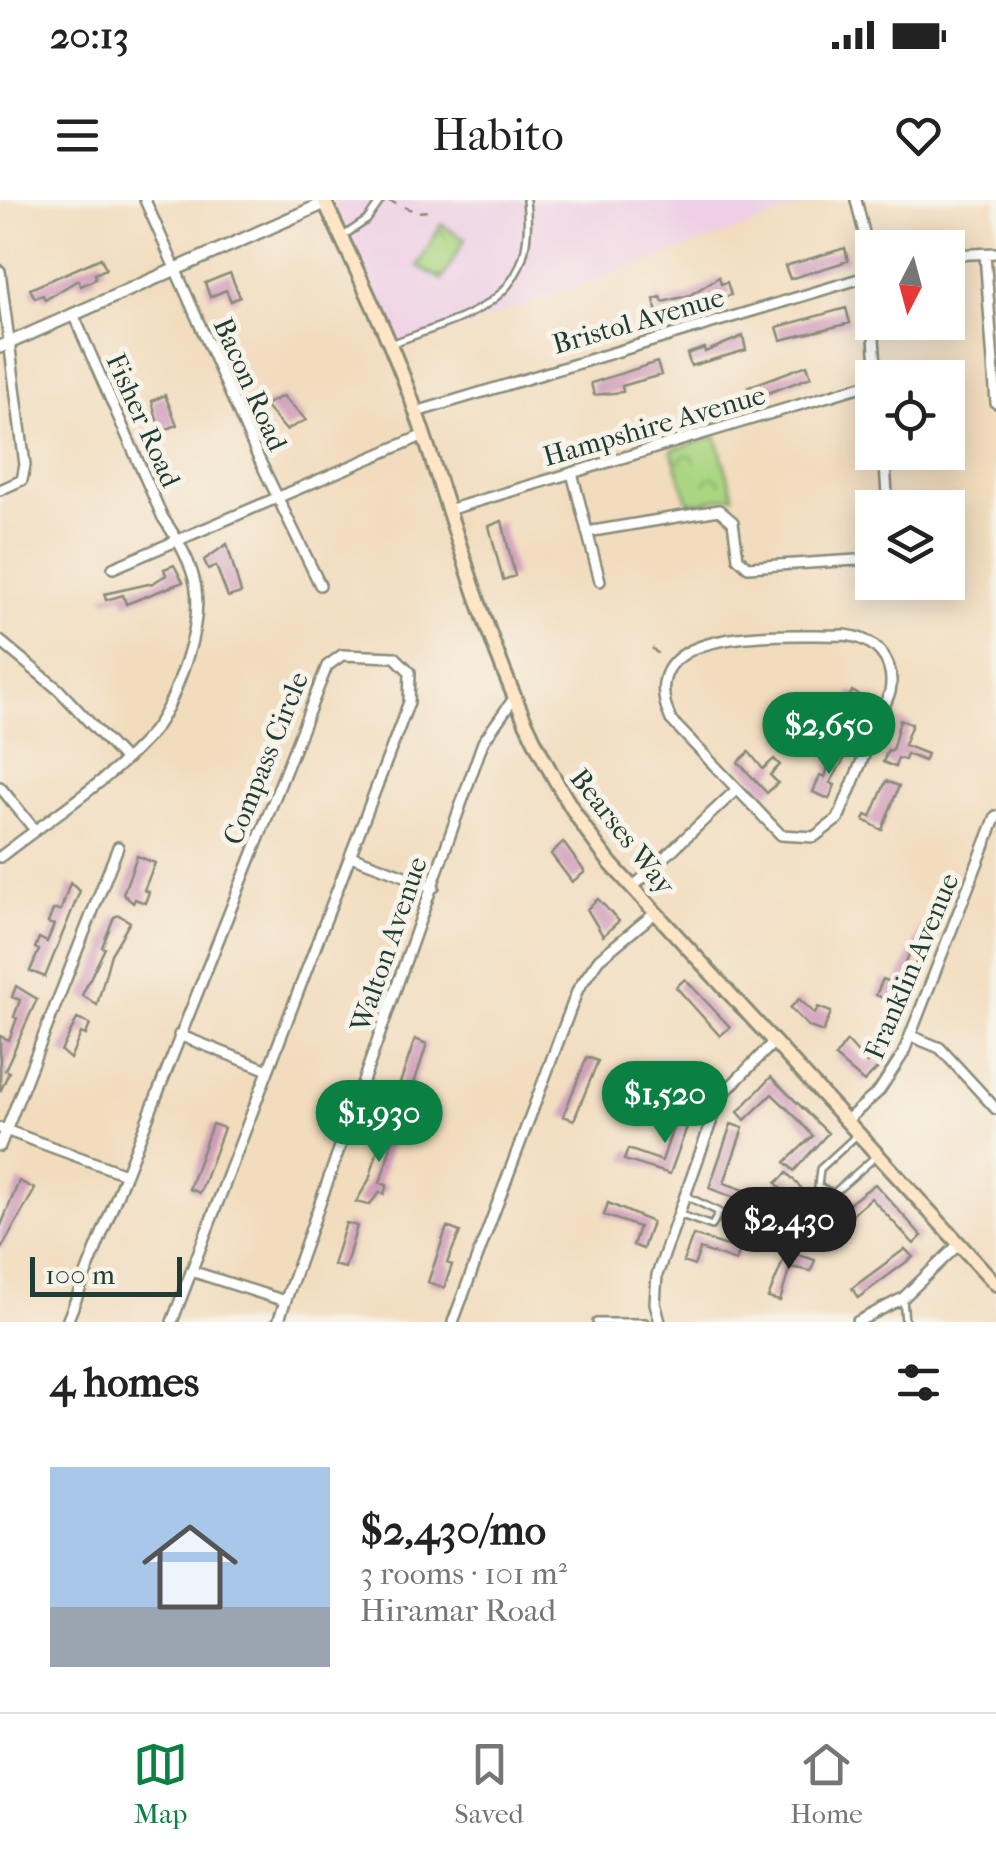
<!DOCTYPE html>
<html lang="en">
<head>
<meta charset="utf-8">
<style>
  body { margin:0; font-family:"IM FELL French Canon",serif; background:#f6f6f6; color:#222; height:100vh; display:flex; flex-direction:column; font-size:38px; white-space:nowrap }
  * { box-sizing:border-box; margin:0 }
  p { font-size:32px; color:#767676 }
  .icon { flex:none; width:55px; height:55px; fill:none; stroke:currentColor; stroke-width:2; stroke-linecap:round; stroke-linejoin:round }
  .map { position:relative; height:1122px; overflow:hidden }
  .side { display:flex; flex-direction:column; background:#fff; flex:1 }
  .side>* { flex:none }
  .needle { width:65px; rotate:186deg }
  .controls { position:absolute; left:855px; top:30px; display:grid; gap:20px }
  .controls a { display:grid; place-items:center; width:110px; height:110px; border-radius:0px; background:#fff; box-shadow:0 5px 25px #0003; font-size:50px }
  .scale { position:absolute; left:30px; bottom:25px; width:152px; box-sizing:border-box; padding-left:10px; border:5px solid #1f3d34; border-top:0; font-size:28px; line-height:35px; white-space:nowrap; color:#1f3d34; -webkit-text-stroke:8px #f7f3e8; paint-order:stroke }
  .price { position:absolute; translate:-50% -85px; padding:0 22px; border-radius:35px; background:#0b8043; color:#fff; font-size:32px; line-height:65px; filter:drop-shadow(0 2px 5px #0008) }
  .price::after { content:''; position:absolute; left:50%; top:60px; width:30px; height:22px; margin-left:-15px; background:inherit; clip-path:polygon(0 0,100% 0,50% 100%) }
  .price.active { background:#222; color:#fff }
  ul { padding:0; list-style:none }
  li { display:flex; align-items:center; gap:30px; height:250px; padding:0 50px }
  li span { display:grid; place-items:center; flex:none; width:280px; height:200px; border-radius:0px; color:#555 }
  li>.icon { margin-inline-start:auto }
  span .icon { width:120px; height:120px; fill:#fffc; stroke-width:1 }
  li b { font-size:42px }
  h2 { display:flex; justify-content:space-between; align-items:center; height:120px; padding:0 50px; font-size:42px }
  .status { display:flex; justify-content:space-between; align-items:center; height:70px; padding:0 50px; background:#fff; direction:ltr }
  .status svg { height:28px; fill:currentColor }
  header { display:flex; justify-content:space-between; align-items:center; height:130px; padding:0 50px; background:#fff; font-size:45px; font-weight:600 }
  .dock { display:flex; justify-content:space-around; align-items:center; height:140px; border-top:2px solid #e0e0e0; background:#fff; font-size:28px; color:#767676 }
  .dock a { display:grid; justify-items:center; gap:5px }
  .dock .active { color:#0b8043 }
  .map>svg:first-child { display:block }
  .built { fill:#efd0e6 }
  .park { fill:url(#park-crowns); stroke:#648a5b; stroke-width:2.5 }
  .building { fill:#cf9bb9 }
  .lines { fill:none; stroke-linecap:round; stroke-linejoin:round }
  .service-casing { stroke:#888c79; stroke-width:10 }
  .minor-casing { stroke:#888c79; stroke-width:14 }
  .tertiary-casing { stroke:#888c79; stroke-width:16 }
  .secondary-casing { stroke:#888c79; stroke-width:18 }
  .path { stroke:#888c79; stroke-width:2.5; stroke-dasharray:8 8; stroke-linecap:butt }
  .service { stroke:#fff; stroke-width:5 }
  .minor { stroke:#fff; stroke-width:9 }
  .tertiary { stroke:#fff; stroke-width:11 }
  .secondary { stroke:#fde5c5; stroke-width:12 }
  .labels { text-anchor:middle; stroke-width:10; stroke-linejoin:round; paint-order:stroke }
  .street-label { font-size:28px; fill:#1f3d34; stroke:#f7f3e8 }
</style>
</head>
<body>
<div class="status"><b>20:13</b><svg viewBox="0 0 49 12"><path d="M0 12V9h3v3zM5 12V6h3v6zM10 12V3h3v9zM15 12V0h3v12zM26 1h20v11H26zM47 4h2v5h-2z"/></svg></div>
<header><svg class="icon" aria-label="menu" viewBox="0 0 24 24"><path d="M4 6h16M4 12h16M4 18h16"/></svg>Habito<svg class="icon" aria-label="heart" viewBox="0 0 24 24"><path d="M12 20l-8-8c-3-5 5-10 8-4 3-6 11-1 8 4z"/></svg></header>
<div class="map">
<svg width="996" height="1122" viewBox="0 0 996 1122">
  <defs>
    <pattern id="park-crowns" width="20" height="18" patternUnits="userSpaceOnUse" patternTransform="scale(2.5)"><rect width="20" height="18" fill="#aad682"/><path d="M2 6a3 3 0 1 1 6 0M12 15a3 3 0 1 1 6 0" fill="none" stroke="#8aaf6b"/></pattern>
  </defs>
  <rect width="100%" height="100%" fill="#f7f3e8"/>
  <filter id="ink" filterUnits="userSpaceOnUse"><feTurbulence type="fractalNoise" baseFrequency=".01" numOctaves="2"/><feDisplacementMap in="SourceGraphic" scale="20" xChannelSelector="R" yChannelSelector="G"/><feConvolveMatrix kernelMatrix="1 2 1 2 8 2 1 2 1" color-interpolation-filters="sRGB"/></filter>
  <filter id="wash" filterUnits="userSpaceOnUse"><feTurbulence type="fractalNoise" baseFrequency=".0048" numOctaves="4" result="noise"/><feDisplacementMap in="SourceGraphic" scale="40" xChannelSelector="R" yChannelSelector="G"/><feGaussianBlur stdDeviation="2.25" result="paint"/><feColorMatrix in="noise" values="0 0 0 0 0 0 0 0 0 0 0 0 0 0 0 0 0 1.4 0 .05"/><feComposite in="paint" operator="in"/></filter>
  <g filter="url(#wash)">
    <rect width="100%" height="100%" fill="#f2dcbe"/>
    <path class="built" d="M331,0h491l-423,150z"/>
    <path class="park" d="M441,24l24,15 -23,41 -24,-14z
      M716,236l18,60 -45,8 -18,-54z"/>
    <g id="blocks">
      <path class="building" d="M845,48l3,13 -58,18 -5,-13z
        M101,58l5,11 -11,5 1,5 -15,7 -3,-6 -33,20 -2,-5 -8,3 -5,-9z
        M230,73l10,24 -9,4 -5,-11 -16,7 -5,-14z
        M719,77l2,7 6,-2 4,13 -73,24 -4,-20 7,-2 2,5 27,-7z
        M846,108l4,15 -69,17 -4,-13z
        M743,136l3,14 -55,16 -4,-12 17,-6 1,4z
        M657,162l4,13 -39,11 1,6 -29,3 -3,-12z
        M807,165l4,12 -59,22 -4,-12z
        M165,195l12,30 -17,7 -8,-31z
        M283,196l23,24 -20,10 -22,-25z
        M502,321l13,55 -12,4 -14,-54z
        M227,344l14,49 -13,4 -12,-31 -8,3 -4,-9z
        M174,365l9,17 -57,22 -3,-9 -17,5 -2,-6 49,-11 13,-8 -2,-6z
        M852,491l12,7 -14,40 -14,-5z
        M900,520l12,4 -8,21 23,9 -3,7 -17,-7 -2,6 -7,-2 -3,9 -12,-5 5,-12 4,1z
        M749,552l14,17 11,-10 6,6 -10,10 8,8 -11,10 -29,-31z
        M833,552l13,4 -16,27 5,2 -6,14 -16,-7 7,-17 5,2z
        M886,581l13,5 -17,44 -18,-10 2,-5 5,2z
        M563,642l22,30 -13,10 -21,-28z
        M137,656l18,7 -11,27 5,2 -4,11 -10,-4 -2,4 -10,-9z
        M70,683l10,8 -35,86 -15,-6 9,-21 -4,-2 4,-10 8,4 7,-17 -6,-2 5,-13h8z
        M598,699l21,22 -16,15 -16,-27z
        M119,715l11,7 -19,32 -14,51 -15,-10 23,-47 -3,-1 12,-30z
        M924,721l10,4 -11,33 -5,-3 -15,51 -27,-11 7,-16 13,5z
        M685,779l45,48 -10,9 -44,-49z
        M16,786l21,13 -32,71 4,2 -9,20v-56l9,4 8,-22 -3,-1 6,-17 -8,-3z
        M799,799l16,15 3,-7 13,5 -8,20 -14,-5 -19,-19z
        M77,819l13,5 -4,11 -5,-2 -11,26 -9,-8z
        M415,839l12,5 -19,58 -13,-4z
        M847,841l20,22 7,-6 8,7 -18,18 -29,-25z
        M587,857l11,4 -24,59 -11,-4z
        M771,877l57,56 -34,38 -9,-9 28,-26 -20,-22 -21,-20 -27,26 -7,-8z
        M680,906l13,4 -23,64 -46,-14 4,-11 34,12z
        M387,918l11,5 -18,60 7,2 -3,9 -4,-2 -11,13 -13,-3 13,-22z
        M212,924l12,4 -24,65 -11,-4z
        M731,924l12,4 -19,55 35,12 -4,11 -46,-18z
        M787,973l45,48 -11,10 -45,-48z
        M19,981l16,8 -35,62v-23z
        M875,984l47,52 -8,8 -43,-46 -29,26 -8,-9z
        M608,1003l44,19 -9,27 -10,-4 6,-18 -35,-12z
        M346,1023l11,3 -12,42 -12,-3z
        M447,1027l13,5 -13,31 5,2 -8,23 -16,-6z
        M693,1035l47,15 -4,11 -36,-12 -6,17 -11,-4z
        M905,1049l8,8 -55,41 -6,-10z
        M787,1051l28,9 -4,11 -21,-4 -10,34 -12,-3z"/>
    </g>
  </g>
  <g filter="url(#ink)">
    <use href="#blocks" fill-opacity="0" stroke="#888c79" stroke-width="2.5"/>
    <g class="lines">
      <g class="service-casing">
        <path id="service" d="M343,36l24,-16 14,-20
          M393,143c80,-29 145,-41 133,-143
          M858,934l-38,35 -2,18 16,6 41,-36
          M681,1015l31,11 7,-14 -33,-16
          M903,1098l2,24
          M596,1122h49"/>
      </g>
      <g class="minor-casing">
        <path id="minor" d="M145,0l113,257 62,128
          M856,0l11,45 10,133
          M985,54l11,149
          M948,55l48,-2
          M0,71l25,194 -3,15 -22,10
          M416,212l456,-137
          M884,252l4,56
          M572,273l28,108
          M448,310l424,-127
          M587,332l132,-22 14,12 5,36 10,9 124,-8
          M113,368l311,-133
          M844,435c31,3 52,25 46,57l-52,127 -24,18 -33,-2 -110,-115c-44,-100 119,-83 173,-85z
          M0,441l59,49 65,69
          M0,587l35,43
          M351,656l83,31
          M0,657c48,-38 116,-80 154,-127 15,-20 24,-46 32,-69 20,-60 13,-92 -23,-143l-90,-204
          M632,688l104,-98
          M179,835l89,35
          M911,836l29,12 56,61
          M846,921l33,-30 24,-37 93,-238
          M0,928l125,46
          M0,946l118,-299
          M191,1071l94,30
          M67,1122l260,-656 15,-11 53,2 15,15 -1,30 -237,620
          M278,1122l205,-580 29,-41
          M453,1122l125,-333 21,-30 56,-46
          M660,1122l-5,-19 2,-28 63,-178 54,-55
          M857,1122l46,-24 56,-54"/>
      </g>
      <g class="tertiary-casing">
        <path id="tertiary" d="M0,147l325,-144"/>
      </g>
      <g class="secondary-casing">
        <path id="secondary" d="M324,0c33,72 69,143 94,218 54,156 89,314 193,446l385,420"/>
      </g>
      <path class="path" d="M389,1l28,11 12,-1
        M652,448l9,9"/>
      <use href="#service" class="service"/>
      <use href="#minor" class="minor"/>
      <use href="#tertiary" class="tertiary"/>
      <use href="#secondary" class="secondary"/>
    </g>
  </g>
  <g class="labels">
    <g class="street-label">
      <text transform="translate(638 120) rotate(-16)" y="10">Bristol Avenue</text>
      <text transform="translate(251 184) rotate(66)" y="10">Bacon Road</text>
      <text transform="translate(144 220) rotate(66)" y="10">Fisher Road</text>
      <text transform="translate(654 225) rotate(-16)" y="10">Hampshire Avenue</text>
      <text transform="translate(265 558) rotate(-68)" y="10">Compass Circle</text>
      <text transform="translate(623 631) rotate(52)" y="10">Bearses Way</text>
      <text transform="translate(388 744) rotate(-71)" y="10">Walton Avenue</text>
      <text transform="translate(911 766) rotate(-67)" y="10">Franklin Avenue</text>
    </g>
  </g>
</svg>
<div class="controls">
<a><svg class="needle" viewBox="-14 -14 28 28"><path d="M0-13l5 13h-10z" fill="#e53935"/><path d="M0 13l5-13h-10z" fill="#767676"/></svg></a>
<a><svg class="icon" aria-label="locate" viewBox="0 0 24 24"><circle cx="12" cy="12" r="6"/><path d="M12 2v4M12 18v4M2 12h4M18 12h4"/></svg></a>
<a><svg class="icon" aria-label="layers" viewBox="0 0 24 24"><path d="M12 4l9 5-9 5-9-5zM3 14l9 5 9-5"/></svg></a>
</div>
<div class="scale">100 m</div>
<b class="price" style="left:829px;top:577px">$2,650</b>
<b class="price" style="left:665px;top:946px">$1,520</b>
<b class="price" style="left:379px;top:965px">$1,930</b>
<b class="price active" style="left:789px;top:1072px">$2,430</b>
</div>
<section class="side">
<h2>4 homes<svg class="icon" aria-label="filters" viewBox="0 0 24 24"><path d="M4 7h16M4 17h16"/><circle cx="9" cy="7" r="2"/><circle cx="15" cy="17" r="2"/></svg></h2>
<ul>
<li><span style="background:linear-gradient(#a9c7e8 70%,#9aa5b1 0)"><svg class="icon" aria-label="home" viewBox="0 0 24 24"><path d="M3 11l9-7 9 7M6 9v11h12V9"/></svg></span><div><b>$2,430/mo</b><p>3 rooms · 101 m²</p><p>Hiramar Road</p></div></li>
</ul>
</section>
<nav class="dock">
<a class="active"><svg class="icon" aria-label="map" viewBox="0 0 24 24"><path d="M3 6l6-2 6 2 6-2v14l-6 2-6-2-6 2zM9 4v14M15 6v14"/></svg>Map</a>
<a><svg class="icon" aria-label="saved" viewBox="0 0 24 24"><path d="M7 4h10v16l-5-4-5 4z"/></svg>Saved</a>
<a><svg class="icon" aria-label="home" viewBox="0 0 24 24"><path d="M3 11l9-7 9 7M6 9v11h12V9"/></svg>Home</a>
</nav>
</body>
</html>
